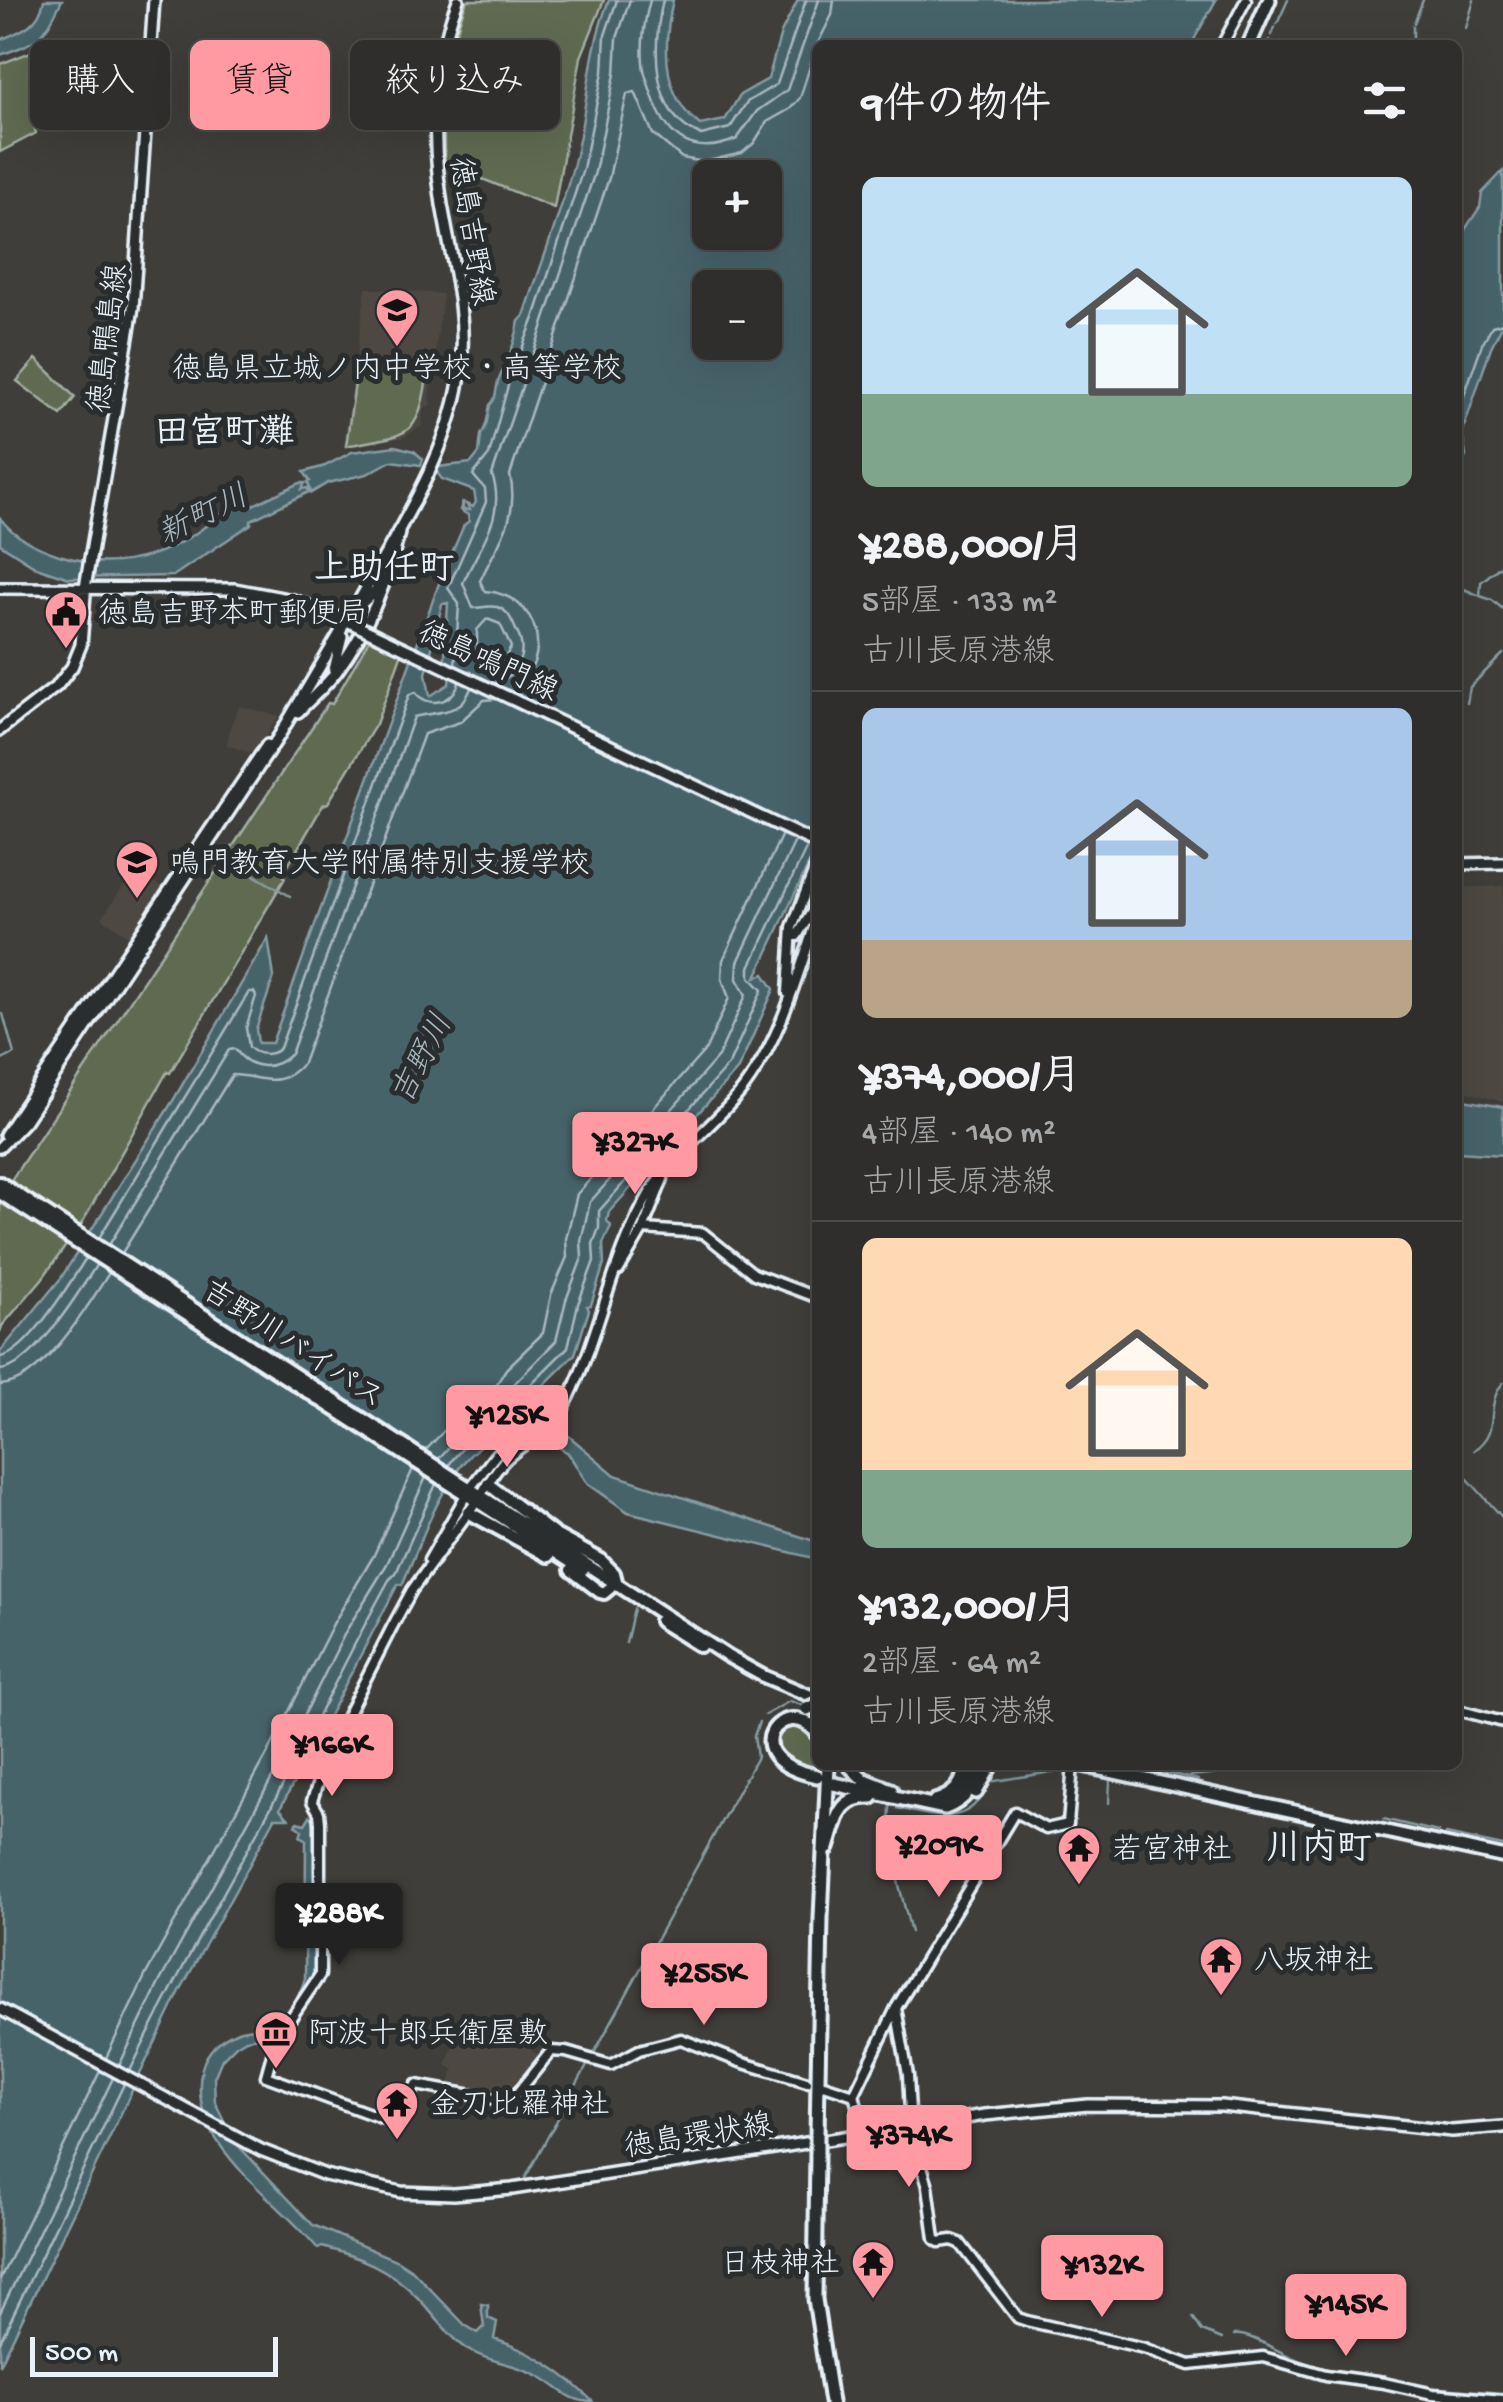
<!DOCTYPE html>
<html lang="ja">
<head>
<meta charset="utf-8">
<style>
  body { margin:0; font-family:"Gochi Hand","Klee One",sans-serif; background:#373634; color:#f1f3f6; height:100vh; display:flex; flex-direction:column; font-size:38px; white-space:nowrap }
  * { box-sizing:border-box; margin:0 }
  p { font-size:32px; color:#a7a8a9 }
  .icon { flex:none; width:55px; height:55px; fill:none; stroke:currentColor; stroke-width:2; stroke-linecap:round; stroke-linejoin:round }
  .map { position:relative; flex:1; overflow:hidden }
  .panel { position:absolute; left:812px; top:40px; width:650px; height:1730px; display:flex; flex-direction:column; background:#2f2e2c; border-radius:15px; box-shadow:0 10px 40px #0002,0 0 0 2px #4a4a48 }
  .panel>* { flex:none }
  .top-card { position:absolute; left:30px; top:40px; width:632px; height:90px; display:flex; gap:20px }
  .buttons { position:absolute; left:692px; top:160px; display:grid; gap:20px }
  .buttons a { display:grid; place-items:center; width:90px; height:90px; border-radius:15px; background:#2f2e2c; box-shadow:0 10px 40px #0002,0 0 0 2px #4a4a48; font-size:50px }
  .scale { position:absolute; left:30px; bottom:25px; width:248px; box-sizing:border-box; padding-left:10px; border:5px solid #e8f1f8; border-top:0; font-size:28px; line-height:35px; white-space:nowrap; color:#e8f1f8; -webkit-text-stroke:8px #2a2d2e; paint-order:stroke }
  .price { position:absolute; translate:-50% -85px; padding:0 22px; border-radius:10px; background:#ff9aa2; color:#111; font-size:32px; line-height:65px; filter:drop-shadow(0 2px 5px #0008) }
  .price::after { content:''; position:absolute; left:50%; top:60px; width:30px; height:22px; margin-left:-15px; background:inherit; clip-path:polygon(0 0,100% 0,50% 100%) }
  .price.selected { background:#222; color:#fff }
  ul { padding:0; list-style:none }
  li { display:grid; align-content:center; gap:20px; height:530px; padding:0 50px }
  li+li { border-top:2px solid #4a4a48 }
  li span { display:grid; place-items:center; height:310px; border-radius:15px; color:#555 }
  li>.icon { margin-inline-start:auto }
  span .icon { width:180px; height:180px; fill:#fffc; stroke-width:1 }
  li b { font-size:42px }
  h2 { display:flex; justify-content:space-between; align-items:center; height:120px; padding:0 50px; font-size:42px }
  .pill { padding:0 35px; border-radius:15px; background:#2f2e2c; box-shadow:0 10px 40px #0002,0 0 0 2px #4a4a48; font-size:35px; line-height:90px }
  .pill.selected { background:#ff9aa2; color:#111 }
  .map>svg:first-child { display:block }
  .built { fill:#4d4a43 }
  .green { fill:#606a51; stroke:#a4aea4; stroke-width:2.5 }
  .water { fill:#47636b; stroke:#879ca3; stroke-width:2.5; fill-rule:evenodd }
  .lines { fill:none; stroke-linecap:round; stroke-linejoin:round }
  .shore { stroke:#a8b8c0; stroke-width:2.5 }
  .stream { stroke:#879ca3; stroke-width:2.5 }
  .secondary-casing { stroke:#e8f1f8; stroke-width:15 }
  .primary-casing { stroke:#e8f1f8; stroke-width:16 }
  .trunk-casing { stroke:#e8f1f8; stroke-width:18 }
  .motorway-casing { stroke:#e8f1f8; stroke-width:19 }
  .secondary { stroke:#2a2d2e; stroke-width:8 }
  .primary { stroke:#2a2d2e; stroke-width:9 }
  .trunk { stroke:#2a2d2e; stroke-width:10 }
  .motorway { stroke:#2a2d2e; stroke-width:11 }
  .primary-bridge-casing { stroke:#e8f1f8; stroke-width:16; stroke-linecap:butt }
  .motorway-bridge-casing { stroke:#e8f1f8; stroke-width:19; stroke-linecap:butt }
  .primary-bridge { stroke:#2a2d2e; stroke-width:9 }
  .motorway-bridge { stroke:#2a2d2e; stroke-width:11 }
  .labels { text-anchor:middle; stroke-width:10; stroke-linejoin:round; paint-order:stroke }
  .street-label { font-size:30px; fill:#e8f1f8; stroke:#2a2d2e }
  .poi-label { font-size:30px; fill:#e8f1f8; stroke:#2a2d2e; text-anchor:start }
  .water-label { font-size:32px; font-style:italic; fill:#a8b8c0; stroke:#2a2d2e }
  .quarter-label { font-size:35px; font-weight:bold; fill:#e8f1f8; stroke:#2a2d2e }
</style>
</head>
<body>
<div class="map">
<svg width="1503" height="2402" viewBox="0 0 1503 2402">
  <rect width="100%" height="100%" fill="#3f3e3a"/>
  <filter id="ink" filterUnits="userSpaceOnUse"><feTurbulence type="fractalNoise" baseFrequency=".01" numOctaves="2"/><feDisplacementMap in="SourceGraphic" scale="20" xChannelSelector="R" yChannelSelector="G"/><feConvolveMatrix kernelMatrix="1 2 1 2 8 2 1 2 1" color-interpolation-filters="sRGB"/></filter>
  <g filter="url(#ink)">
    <path class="built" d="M366,288l77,6 -14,105 3,5 -9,5 -1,17 -20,12 -55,9 -3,-2z
      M240,706l39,10 -24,38 -28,-9 4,-21z
      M135,869l31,21 -33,49 -31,-21z
      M1503,886v216l-45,-13v-201z
      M459,2030l42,12 9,-5 32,20 -30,39 -11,3 -54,-10 7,-19 -8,-5z"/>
    <path class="green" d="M467,0h137l-23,57 -27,151 -109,-44c-4,-57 1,-110 22,-164z
      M83,43l7,19 31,-7 2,23h7l-3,11 17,7 -1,11 -8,3 -8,18 -94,-6 3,11 -36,19v-88l36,-14h21z
      M36,359l39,38 -14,18 -44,-34z
      M358,362l70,10c-11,69 -17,61 -82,74z
      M370,638l32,15 -26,71 -48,79 -5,2 -40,69 2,4 -115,195 -3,-1 -85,151 -40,56 -40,47 -2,6v-135l328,-494 4,1z
      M793,1722l21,11 4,11v30l-35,-13 -9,-18 4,-14z"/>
    <path class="water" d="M44,0h18c-19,39 -22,41 -62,55v-15c22,-9 39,-15 44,-40z
      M609,0h64c-10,44 -12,96 27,125l25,-5 15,-25 28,-16 13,-46 17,-33h418l-25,45h-373v799l-62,133 8,-3 10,15 -36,80 -129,143 -2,9 4,5 -8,18 1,20 -13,41 -4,1 2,4 -14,44 -47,47 3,14 -8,12c-69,8 -95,100 -121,158l-4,-1 -118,225 8,9h-13l-95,173 -180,374v-1013l61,-74 113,-179 94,-161 6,39 -18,52 2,14h14l169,-465 23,-53 5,-4 -1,-6 -8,-5 3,-9v9h7l-4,-6 7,3 3,-5 -2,-11 -32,-12 -6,-8 2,-4 33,-4 8,-10 2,-18c7,-11 6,-17 9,-30 9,-9 4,-17 10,-28 8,-17 16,-37 19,-56l5,-5c16,-49 35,-98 49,-149 15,-55 14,-114 36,-167zM710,178h55v54h-55zM710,288h55v54h-55zM448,603l-4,70 6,3 -1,8 -19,12 -4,-22 16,-70z
      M1503,171v153l-12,23 -29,86 4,23 -8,15v-231l22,-33 2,-14z
      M395,446l19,5 9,8 -2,6 -30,-4 -24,13 -39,9 -17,10 -3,-11 2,-1 -6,-9 21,-6 27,-14z
      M300,483h5l-3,6 5,-1 2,4 -58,28v4l-78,52 -104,2 -33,-11 -36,-23v-26c15,20 36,29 59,37 47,15 92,7 134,-20 18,-11 32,-27 50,-38l6,10z
      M1458,1099l45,8v48l-45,-3z
      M552,1431l6,4 4,-4 7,5 46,39 202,67v17l-189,-47 -41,-29 -19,-30 -21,-13z
      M310,1816l7,6 1,154 -40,58 -32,5 -10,6 -14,14 -8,19 1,24 19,39 79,84 85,36 15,10 52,54 13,8 6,-6 -3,-23 7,1v13l9,4 -3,17c39,13 71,33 99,63 -25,0 -33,-15 -54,-26 -23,-13 -51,-13 -73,-28 -19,-13 -33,-35 -49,-51 -28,-29 -57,-40 -95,-50l-4,2c-40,-51 -134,-105 -116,-181 5,-18 19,-30 36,-37 11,-4 21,-2 31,-5 16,-5 32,-33 36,-48l1,-139 -6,-3 2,-6 -6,-5 2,-3 7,2z"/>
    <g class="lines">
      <path class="shore" d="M650,0c-5,19 -9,42 -7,62 0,10 5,20 8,30 14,44 39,67 86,47l20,-28 30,-21 32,-90
        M663,0c-10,43 -14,116 38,135l29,-7 17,-26 30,-18 29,-84
        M1458,413l24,-69 10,-18 11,-3
        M487,619l13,5 11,23 -11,20 -10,4 -9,-3 -4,-8v-30z
        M455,665l4,-61 -11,-16 38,-86 -1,-13 -12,-14 16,-20 20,-73 25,-64 49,-149 20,-97 2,-37 12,-35
        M495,683c23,-7 33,-30 22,-51 -5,-10 -7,-21 -20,-25 -8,-2 -16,1 -24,1l-10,-25c16,-37 44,-68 29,-108l103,-303 20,-98 2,-36 13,-38
        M513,692c42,-34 27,-97 -28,-101l-5,-10c17,-38 40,-62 30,-106l99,-297 18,-84 8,-2 18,42 29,24 22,4 38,-9 12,-10 13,-21 23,-13 10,-11 16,-51 16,-32 2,-15
        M99,1238l150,-246h5l2,4 -10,32 3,19c8,9 23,9 31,1l129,-353 6,-3c13,17 39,11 44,-10
        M109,1245l120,-195 6,-1c14,20 38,23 56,5l123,-337c22,-6 47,-1 57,-29
        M122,1253l110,-178c28,0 46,17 71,-12l121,-329 36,-12 24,-22 11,-1
        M0,1357c27,-3 71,-76 86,-99
        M0,1370c33,-2 79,-78 97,-106
        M0,1385c42,-2 88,-79 109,-112
        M425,1451l33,-35 32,-21 16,-26 37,-36 8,-38 16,-38 -1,-18 11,-45 129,-145 23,-51 -7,-19 1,-19 59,-126
        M438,1459l30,-32 35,-21 9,-20 44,-45 10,-41 16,-42 -1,-17 9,-39 128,-145 28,-62 -9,-16 1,-17 57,-121
        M448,1466c16,-23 42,-44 69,-51l3,-20 48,-48 10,-43 16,-43 -1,-17 6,-16v-17l130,-147 33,-74 -12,-13v-10l57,-120
        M106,2058l40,-84 122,-221 65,-129 41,-69 39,-86
        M119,2066l41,-85 122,-221 64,-129 41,-67 39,-87
        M130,2071c43,-89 92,-175 140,-262 41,-75 77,-154 119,-229l7,-7 40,-89
        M0,2279l100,-208
        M0,2313l113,-235
        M0,2342l124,-258"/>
      <path class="stream" d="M1414,23l9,-23
        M1277,24l11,-24
        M1413,26v19
        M1466,28l8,-28
        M1272,35l3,-8
        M1268,45l2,-5
        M1503,564l-22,18 -1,14 12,4 11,9
        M1459,587l19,8
        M1467,703l3,-16 33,-33
        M226,859l64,37
        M0,1061l14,-7 -11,-40
        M1474,1450c29,-21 9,-43 29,-67
        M1458,1468l45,50
        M626,1643l8,-34
        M816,1678l2,-2
        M765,1715l25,-14 14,5
        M1134,1765l64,15
        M1157,1770l70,-5
        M1091,1776l90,17
        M1190,1776l38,-4 19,-7
        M1109,1803l1,-23
        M890,1806l-2,36 23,90
        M897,1808c25,5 59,18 79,-5 6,-6 9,-15 13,-21l75,-12
        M1383,1819l55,13
        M1446,1834l57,12
        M592,2057l165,-300 -3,-21 5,-14
        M524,2180l64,-116
        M1033,2316l54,15
        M1193,2317l9,14 20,8
        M1100,2334l48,8
        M1234,2335c16,-2 41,15 57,22 42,19 92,20 137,29
        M1439,2388l64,5"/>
      <g class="secondary-casing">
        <path id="secondary" d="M1222,45l24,-45
          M792,935l5,1 21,-34
          M788,993l4,-66 26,-67
          M643,1229l20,-50
          M619,1270l24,-41 60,4 51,41 64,24
          M470,1488l27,-35 29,-12
          M484,1490c8,-13 16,-27 28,-36 18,-15 39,-22 51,-44 37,-70 47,-151 88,-219 24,-39 63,-65 92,-102 38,-50 55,-115 75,-174
          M473,1506l-61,84 -20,37 -66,130 -14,44 7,12 1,10v152l-44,65 -10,36 126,46 24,-37 90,16 9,-5 36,-45 15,1 45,13 28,-15 42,-11 59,23 67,20
          M429,1560l37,-65
          M1458,1710l45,12
          M896,2008l12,67 3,56 17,55 7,53 4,3 13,-2 8,3 58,75 9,3 117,27 46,17 73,-8 63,18 58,8 49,11 70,6
          M824,2085l30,10
          M866,2138l-12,-43 42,-87 119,-196 31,17 22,-5 5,-59"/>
      </g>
      <g class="primary-casing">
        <path id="primary" d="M0,588l235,1 58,11 56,22
          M359,606l25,-23
          M334,670l8,-33
          M298,712c13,-14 28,-26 39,-41 30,-41 51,-89 62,-138
          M0,730l57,-44 15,-19 9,-22 5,-63 47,-274 21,-308
          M1458,864l45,-1
          M5,1135l262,-390
          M0,1147l24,-25 255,-386 62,-105 6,-16 11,-12c39,-73 94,-151 103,-236 5,-47 -5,-89 -14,-135 -16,-78 -18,-156 11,-232
          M0,2009l261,141 64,25 76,17 53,2 58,-5 473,-74 103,-10 133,1 231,25 51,-4"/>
      </g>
      <g class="trunk-casing">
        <path id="trunk" d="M0,1183l727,473 36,20 55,23
          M0,1193l583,377
          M488,1484l67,51 46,25 13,13 3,12
          M468,1512l80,44
          M571,1570l29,22 4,1 6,-5
          M660,1621l40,25
          M1080,1765l423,92"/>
      </g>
      <g class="motorway-casing">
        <path id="motorway" d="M1249,45l20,-45
          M849,1765l14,14 28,11
          M817,1776c-89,-18 -30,-86 1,-42
          M834,1784l111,24c21,-8 29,-21 31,-43
          M976,1792l15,-27
          M935,1801c18,-5 30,-16 29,-36
          M828,1848c9,-27 9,-52 44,-51
          M817,2135l4,-217 7,-153
          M817,2154l-2,145 16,103"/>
      </g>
      <use href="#secondary" class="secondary"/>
      <use href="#primary" class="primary"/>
      <use href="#trunk" class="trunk"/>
      <use href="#motorway" class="motorway"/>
      <g class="primary-bridge-casing">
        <path id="primary-bridge" d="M351,623l467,221"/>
      </g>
      <g class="motorway-bridge-casing">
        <path id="motorway-bridge" d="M807,1709l11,-5
          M817,2154v-19"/>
      </g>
      <use href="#primary-bridge" class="primary-bridge"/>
      <use href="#motorway-bridge" class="motorway-bridge"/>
    </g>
  </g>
  <defs>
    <g id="school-pin" transform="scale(2.25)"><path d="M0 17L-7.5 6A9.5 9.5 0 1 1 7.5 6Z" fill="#ff9aa2" stroke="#2a2d2e"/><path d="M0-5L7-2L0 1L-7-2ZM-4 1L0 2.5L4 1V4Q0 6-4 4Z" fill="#111"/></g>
    <g id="civic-pin" transform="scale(2.25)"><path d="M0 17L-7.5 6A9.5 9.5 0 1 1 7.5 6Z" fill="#ff9aa2" stroke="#2a2d2e"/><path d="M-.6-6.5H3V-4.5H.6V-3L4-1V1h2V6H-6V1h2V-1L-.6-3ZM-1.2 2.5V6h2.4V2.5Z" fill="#111"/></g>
    <g id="temple-pin" transform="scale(2.25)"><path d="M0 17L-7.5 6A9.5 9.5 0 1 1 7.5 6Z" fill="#ff9aa2" stroke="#2a2d2e"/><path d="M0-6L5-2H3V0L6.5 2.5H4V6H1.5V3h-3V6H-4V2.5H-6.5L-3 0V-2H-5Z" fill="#111"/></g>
    <g id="museum-pin" transform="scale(2.25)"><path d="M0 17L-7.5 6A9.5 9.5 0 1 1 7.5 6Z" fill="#ff9aa2" stroke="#2a2d2e"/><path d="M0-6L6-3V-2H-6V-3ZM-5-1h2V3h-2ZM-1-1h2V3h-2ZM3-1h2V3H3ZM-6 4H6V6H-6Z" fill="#111"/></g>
  </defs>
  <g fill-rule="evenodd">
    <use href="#school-pin" x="397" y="310"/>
    <use href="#civic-pin" x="66" y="612"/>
    <use href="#school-pin" x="137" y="862"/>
    <use href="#temple-pin" x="1079" y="1848"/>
    <use href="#temple-pin" x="1221" y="1959"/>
    <use href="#museum-pin" x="276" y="2032"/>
    <use href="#temple-pin" x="397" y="2103"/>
    <use href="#temple-pin" x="873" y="2262"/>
  </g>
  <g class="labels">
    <g class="street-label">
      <text transform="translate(473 231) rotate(81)" y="10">徳島吉野線</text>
      <text transform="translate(106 338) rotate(-83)" y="10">徳島鴨島線</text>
      <text transform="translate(489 660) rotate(25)" y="10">徳島鳴門線</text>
      <text transform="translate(294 1343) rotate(33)" y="10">吉野川バイパス</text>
      <text transform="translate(698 2134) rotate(-9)" y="10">徳島環状線</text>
    </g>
    <g class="poi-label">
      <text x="397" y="377" text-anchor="middle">徳島県立城ノ内中学校・高等学校</text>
      <text x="98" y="622">徳島吉野本町郵便局</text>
      <text x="170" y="872">鳴門教育大学附属特別支援学校</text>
      <text x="1112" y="1858">若宮神社</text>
      <text x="1254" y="1969">八坂神社</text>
      <text x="308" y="2042">阿波十郎兵衛屋敷</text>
      <text x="430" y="2113">金刀比羅神社</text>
      <text x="840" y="2272" text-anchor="end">日枝神社</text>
    </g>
    <g class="water-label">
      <text transform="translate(202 513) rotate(-26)" y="11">新町川</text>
      <text transform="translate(420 1058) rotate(-63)" y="11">吉野川</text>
    </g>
    <g class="quarter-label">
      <text x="224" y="442">田宮町灘</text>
      <text x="384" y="578">上助任町</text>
      <text x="1319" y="1858">川内町</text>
    </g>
  </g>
</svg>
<div class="buttons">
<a>+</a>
<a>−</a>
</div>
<div class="scale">500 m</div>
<b class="price" style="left:635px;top:1197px">¥327K</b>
<b class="price" style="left:507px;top:1470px">¥125K</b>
<b class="price" style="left:332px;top:1799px">¥166K</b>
<b class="price" style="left:939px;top:1900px">¥209K</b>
<b class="price selected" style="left:339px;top:1968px">¥288K</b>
<b class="price" style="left:704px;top:2028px">¥255K</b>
<b class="price" style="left:909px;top:2190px">¥374K</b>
<b class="price" style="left:1102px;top:2320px">¥132K</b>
<b class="price" style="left:1346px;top:2359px">¥145K</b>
<div class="top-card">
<a class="pill">購入</a>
<a class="pill selected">賃貸</a>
<a class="pill">絞り込み</a>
</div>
<section class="panel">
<h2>9件の物件<svg class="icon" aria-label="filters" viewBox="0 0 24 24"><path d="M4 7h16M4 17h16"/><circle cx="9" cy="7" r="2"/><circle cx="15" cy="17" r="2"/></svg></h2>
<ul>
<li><span style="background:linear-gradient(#bfe0f5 70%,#7fa58c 0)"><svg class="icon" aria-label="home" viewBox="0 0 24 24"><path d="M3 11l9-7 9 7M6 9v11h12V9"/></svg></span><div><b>¥288,000/月</b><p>5部屋 · 133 m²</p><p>古川長原港線</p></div></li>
<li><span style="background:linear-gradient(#a9c7e8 75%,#b9a48a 0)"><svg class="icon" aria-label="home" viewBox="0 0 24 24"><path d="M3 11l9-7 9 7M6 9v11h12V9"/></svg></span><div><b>¥374,000/月</b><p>4部屋 · 140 m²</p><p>古川長原港線</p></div></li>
<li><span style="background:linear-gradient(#ffd9b3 75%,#7fa58c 0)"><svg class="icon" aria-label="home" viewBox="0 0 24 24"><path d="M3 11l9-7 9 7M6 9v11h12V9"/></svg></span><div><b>¥132,000/月</b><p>2部屋 · 64 m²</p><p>古川長原港線</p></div></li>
</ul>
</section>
</div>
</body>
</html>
